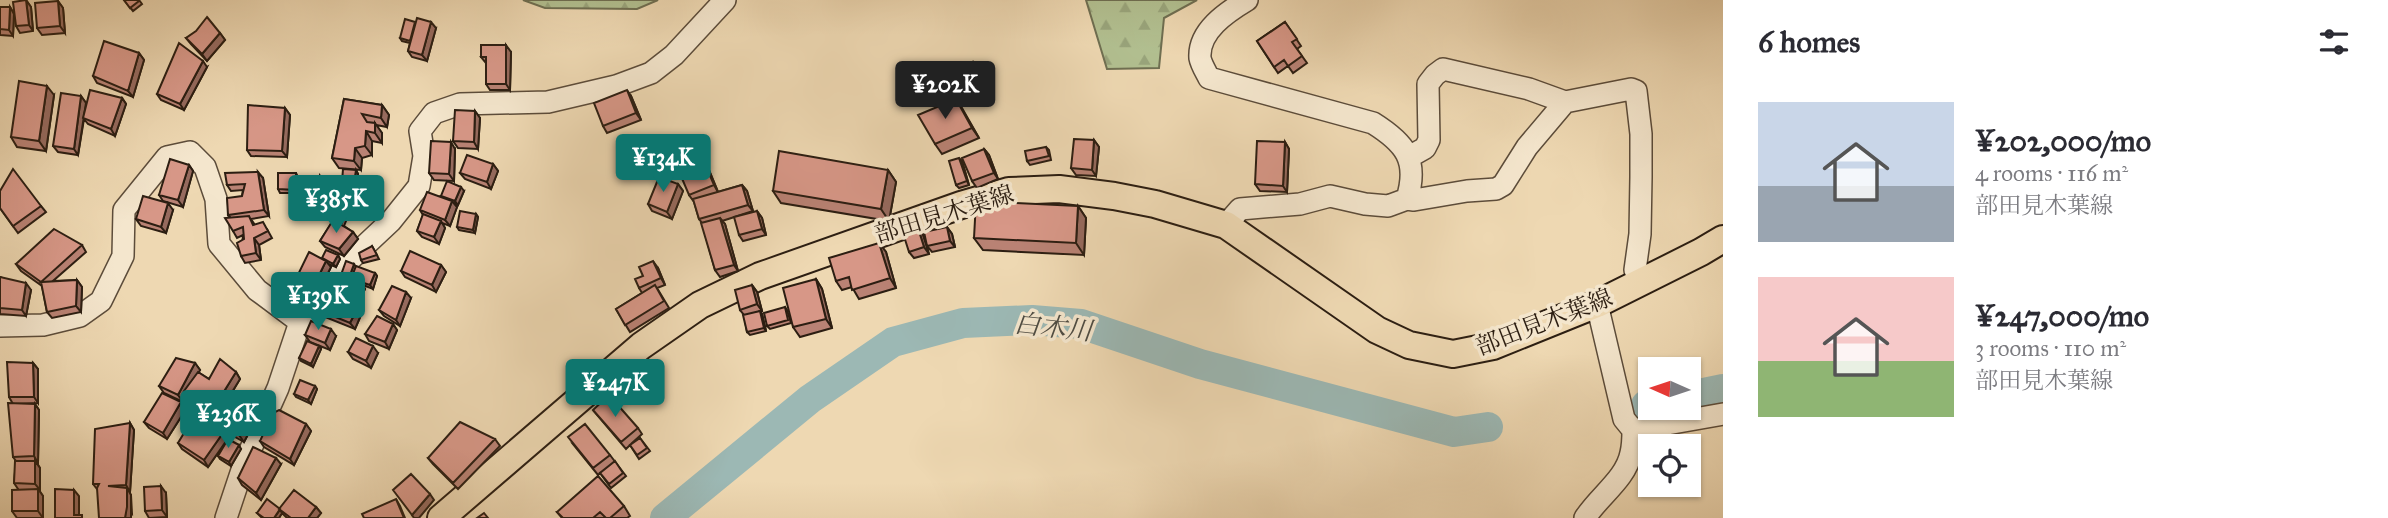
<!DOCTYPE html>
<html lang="en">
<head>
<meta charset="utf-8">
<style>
  body { margin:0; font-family:"IM FELL Great Primer","Noto Serif JP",serif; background:#f2f2f3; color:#2b2b33; height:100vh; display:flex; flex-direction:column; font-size:26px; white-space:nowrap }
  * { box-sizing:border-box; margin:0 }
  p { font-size:23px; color:#7c7c81 }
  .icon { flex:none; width:38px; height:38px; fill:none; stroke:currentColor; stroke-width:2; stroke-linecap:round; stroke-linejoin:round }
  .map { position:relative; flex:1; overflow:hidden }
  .details { display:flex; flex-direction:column; background:#fff; width:665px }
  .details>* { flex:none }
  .needle { width:46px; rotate:273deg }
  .tools { position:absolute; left:1638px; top:357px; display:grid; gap:14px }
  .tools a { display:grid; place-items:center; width:63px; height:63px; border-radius:0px; background:#fff; box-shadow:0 2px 5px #0004; font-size:35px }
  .price { position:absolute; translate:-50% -60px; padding:0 16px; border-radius:7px; background:#0f766e; color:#fff; font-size:23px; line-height:46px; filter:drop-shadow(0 2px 4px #0008) }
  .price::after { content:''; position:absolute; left:50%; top:42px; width:21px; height:16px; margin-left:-10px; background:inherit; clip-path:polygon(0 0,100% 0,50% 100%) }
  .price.on { background:#222; color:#fff }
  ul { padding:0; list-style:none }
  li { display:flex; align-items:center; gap:21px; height:175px; padding:0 35px }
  li span { display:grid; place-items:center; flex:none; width:196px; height:140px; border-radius:0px; color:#555 }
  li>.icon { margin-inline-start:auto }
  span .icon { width:84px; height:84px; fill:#fffc; stroke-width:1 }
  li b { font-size:30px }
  h2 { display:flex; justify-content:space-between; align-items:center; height:84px; padding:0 35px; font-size:30px }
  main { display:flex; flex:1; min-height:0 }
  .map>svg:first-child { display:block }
  .forest { fill:url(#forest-firs); stroke:#6f6f52; stroke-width:2 }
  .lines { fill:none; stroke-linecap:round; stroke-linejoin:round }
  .river { stroke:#9cb8b4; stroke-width:30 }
  .minor-casing { stroke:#5c4c3a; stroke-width:24 }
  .major-casing { stroke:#2c1e12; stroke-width:30 }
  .minor { stroke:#f4e6cd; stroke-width:21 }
  .major { stroke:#eed8b2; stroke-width:26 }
  .wall { fill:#b98274; stroke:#2c1e12; stroke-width:2 }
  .shaded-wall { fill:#966a5e; stroke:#2c1e12; stroke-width:2 }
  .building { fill:#d79787; stroke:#2c1e12; stroke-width:2 }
  .labels { text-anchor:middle; stroke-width:7; stroke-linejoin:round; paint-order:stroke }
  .street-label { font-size:24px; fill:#2c1e12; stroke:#f4e6cd }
  .water-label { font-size:26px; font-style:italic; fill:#4e4c43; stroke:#f4e6cd }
</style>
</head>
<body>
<main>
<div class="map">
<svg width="1723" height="518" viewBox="0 0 1723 518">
  <defs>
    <pattern id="forest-firs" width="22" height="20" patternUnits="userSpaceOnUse" patternTransform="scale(1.75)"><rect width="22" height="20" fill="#b2c091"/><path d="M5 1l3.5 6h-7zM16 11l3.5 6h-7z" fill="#99a57c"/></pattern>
  </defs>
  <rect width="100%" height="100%" fill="#eed8b2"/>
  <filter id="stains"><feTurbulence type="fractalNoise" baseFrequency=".00286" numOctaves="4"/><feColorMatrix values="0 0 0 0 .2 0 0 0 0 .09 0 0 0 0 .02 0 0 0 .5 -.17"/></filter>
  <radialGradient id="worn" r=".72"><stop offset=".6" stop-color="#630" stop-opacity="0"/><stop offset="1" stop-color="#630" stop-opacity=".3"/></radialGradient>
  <path class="forest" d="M523,0h135l-21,9 -92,-1z
    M1086,0h111l-33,18 -5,50 -52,1z"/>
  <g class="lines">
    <path class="river" d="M1689,396l34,-7
      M1646,405h4
      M665,518l145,-119 83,-57 70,-19 69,-3 49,4 119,40 254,68 34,-5"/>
    <g class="minor-casing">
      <path id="minor" d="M1409,157l16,-9 4,-8 -1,-56 7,-9 8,-6 86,20 36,13 66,-13 5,2 5,43v43l-1,57 -5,36 7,12
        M1407,199l7,1 53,-9 29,-2 7,-4 24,-38 38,-45
        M1226,225l14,-16 60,-5 30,-8 35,8 23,2 19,-7c12,-39 -2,-56 -34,-76l-164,-45c-3,-6 -8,-14 -9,-20 -2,-27 27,-46 47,-58
        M0,326l43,-1 37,-9 21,-15 22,-45 1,-46 43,-53 23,-5 15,15 11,32 3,45 38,46 43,32
        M1633,430l90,-16
        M226,518l18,-54 34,-76 22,-66 20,-19 21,-35 50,-47 28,-35 5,-30 -4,-25 14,-18 26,-9 88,-2 68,-16 35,-13 23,-18 51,-55
        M1585,518c14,-22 41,-39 46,-65 2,-8 2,-16 2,-23l-9,-11 -27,-115"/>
    </g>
    <g class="major-casing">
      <path id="major" d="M441,518l200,-172 59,-41 60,-29 201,-71 48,-14 50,-2 55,7 41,8 71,21 151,105 32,15 44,9 40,-8 104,-42 104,-52 22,-13"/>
    </g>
    <use href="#minor" class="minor"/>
    <use href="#major" class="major"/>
  </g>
  <path class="wall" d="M26,0l5,7 2,24 -13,2 -4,-7z
    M124,0h15l3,4 -9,7z
    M58,1l5,7 2,25 -23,2 -5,-7z
    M0,7h10l4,7 -1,22 -13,-1z
    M1285,22l16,24 -4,3 10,14 -14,10 -5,-7 -10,7 -21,-32z
    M436,28l-9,33 -15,-4 -4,-6 2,-8 -8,-2 -2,-3z
    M220,33l5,7 -18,21 -16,-17 -5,-6z
    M511,52l-1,38h-20l-4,-6v-21l-5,-6z
    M139,53l5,7 -11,37 -36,-14 -4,-7z
    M973,62l4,7 7,25 -27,6 -4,-7z
    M207,67l-23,43 -23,-10 -4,-6z
    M54,95l-8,56 -29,-4 -6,-10z
    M81,96l5,7 -1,8 37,-13 4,6 -11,32 -27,-12 -4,-5 -6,36 -20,-3 -5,-6z
    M631,96l10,24 -34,13 -4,-7z
    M344,99l38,6 7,10 -2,12 -11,-2 6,8v10l-10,-2v14l-10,3 -1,12 -22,-2 -7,-10z
    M956,99l23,39 -37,16 -7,-10z
    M285,108l5,7 -3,42 -36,-1 -4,-6z
    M475,111l5,7 -2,31 -20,-1 -5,-7z
    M1094,140l5,7 -3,29 -20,-1 -5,-7z
    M1285,142l4,7 -2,43 -27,-1 -5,-7z
    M1046,147l3,3 2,10 -21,5 -3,-4z
    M455,149l-1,32 -20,-1 -5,-7z
    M984,149l5,6 9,24 -21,9 -5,-7z
    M700,152l4,6 14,34 24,-7 5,6 6,20 -31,10 3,3 13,47 -18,6 -5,-7 -13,-47 -3,-4 -5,-17 -5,-7z
    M962,161l7,24 -10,3 -3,-3z
    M493,164l5,7 -7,18 -26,-10 -5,-6z
    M189,165l4,6 -10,36 -20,-6 -4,-6z
    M356,170l2,4 -1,13 -13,-1 -2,-4z
    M888,170l8,12 -7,39 -108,-18 -8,-12z
    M320,176l2,3v15h-10l-2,-3z
    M298,177v16h-18l-2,-4z
    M263,178l6,38 -18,3 4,6 12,4 5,9 -13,7 2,15 -16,3 -4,-7 2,-21 -6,3 -4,-7 -3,-14 -2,-2 14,-19 1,-6 -12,1 -4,-6z
    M678,184l5,7 -11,28 -20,-8 -4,-7z
    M464,191l-6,14 -4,-2 3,4 -7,19 -8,-3 3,5 -6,16 -17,-7 -5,-6 6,-16 -3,-5 23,-13 -2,-1z
    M346,201l2,3 -1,13 -10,-1 6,2 3,3 -2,5 9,6 5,7 -14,17 -19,-9 -5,-6 13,-20 -1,-1 5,-4 -3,-3z
    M41,206l5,6 -28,21 -18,-25z
    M1078,206l8,12 -2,37 -101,-5 -9,-12z
    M173,210l-7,23 -25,-7 -5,-7z
    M757,211l5,7 4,17 -23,6 -4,-6z
    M476,214l2,3 -3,16 -16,-3 -2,-3z
    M917,225l5,7 7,22 -15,4 -5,-6z
    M947,227l5,7 3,13 -23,5 -5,-6z
    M879,243l7,9 10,36 -37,11 -7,-12 -10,3 -6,-9z
    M82,245l4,7 -33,29 24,-1 5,7 -1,25 -29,6 -5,-6 -5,-26 -21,-15 -5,-7z
    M372,246l7,13 -16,4 -2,-3z
    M338,255l2,4 -4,8 -8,-3 3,3 -18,37 -17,-8 -5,-7 31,-30z
    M441,265l5,7 -10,20 -31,-15 -4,-6z
    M658,268l7,17 -8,3 12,20 -39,24 -14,-23 26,-16 -3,-5 4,-12z
    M375,273l2,3 -4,13 -10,-4 2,4 -10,19 2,1 4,6 -6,14 -30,-12 -4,-6 22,-33 -2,-3z
    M0,277l31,13 -5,26 -26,-2z
    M816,279l6,10 10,39 -32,9 -7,-10z
    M752,285l5,7 5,19h-2l2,3 4,17 -16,4 -3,-3 -3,-17 -4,-5z
    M411,298l-11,28 -16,-10 -5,-6z
    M785,307l2,3 4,13 -21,6 -3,-3z
    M393,324l4,6 -8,19 -20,-8 -4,-7z
    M305,335l31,1 -6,14 -20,-8 11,7 -8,18 -12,-6 -2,-3 11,-16z
    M348,352l30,1 -7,15 -18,-9z
    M33,363l5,6v34l-23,1h20l4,6 -1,53h-1l3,5 -1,22 4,6v22h-26l-5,-7 6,-22 -4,-6 2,-22 -3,-4v-53l-4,-7z
    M195,363l5,7 -2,2 11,7 27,-7 4,7 -20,33 -31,-14 -2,-3 -4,7 -19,-9 -5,-7z
    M315,386l2,3 -6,15 -15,-7 -2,-3z
    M181,402l5,7 -19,30 -18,-11 -5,-6z
    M593,410l45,18 4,6 -11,10 9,-6 10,13 -11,8 -9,-14 -4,4z
    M215,422l39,1 -10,19 -18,-10 3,5 -1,2 13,10 -10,17 -11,-7 -2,-3 9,-16 -19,27 -26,-18 -4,-6 40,-17z
    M130,423l4,7 -4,62h-1l2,3 1,19 -35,-25 -4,-5z
    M306,424l5,7 -17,34 -30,-18 -4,-6z
    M495,439l5,7 -42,43 -25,-25 -5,-6z
    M573,444l37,11 16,21 -15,12 -11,-15 -2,2z
    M281,464l-20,36 -19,-15 -4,-7z
    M166,493l1,24 -18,1 -4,-7z
    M624,506l6,10 -3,2h-65l-5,-6z
    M316,507l5,6 -4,5h-30l-5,-5 -3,5h-17l-5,-5 22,-4z"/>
  <path class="shaded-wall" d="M26,0l5,7 2,24 -4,-6z
    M58,1l5,7 2,25 -5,-7z
    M10,7l4,7 -1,22 -4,-6z
    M431,22l5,6 -9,33 -5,-6z
    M220,33l5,7 -18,21 -5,-7z
    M506,45l5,7 -1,38 -4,-6z
    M139,53l5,7 -11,37 -5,-6z
    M203,61l4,6 -23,43 -4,-6z
    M973,62l4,7 7,25 -5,-6z
    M47,86l7,9 -8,56 -7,-10z
    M627,90l4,6 10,24 -5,-7z
    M81,96l5,7 -8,52 -4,-6z
    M122,98l4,6 -11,32 -4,-7z
    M956,99l6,9 17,30 -7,-10z
    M382,105l7,10 -2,12 -6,-9z
    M285,108l5,7 -3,42 -5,-6z
    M475,111l5,7 -2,31 -4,-7z
    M375,123l7,10v10l-7,-10z
    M366,131l6,10v14l-7,-9z
    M1094,140l5,7 -3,29 -4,-6z
    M451,142l4,7 -1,32 -5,-7z
    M1285,142l4,7 -2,43 -4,-6z
    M355,148l7,10 -1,12 -7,-9z
    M984,149l5,6 9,24 -4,-6z
    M700,152l4,6 14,34 -4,-7z
    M959,158l3,3 7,24 -2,-4z
    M493,164l5,7 -7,18 -4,-7z
    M189,165l4,6 -10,36 -5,-7z
    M356,170l2,4 -1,13 -3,-3z
    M888,170l8,12 -7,39 -8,-12z
    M258,172l5,6 6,38 -5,-6z
    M296,173l2,4v16l-2,-3z
    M320,176l2,3v15l-2,-3z
    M678,184l5,7 -11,28 -5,-7z
    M742,185l5,6 6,20 -5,-6z
    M461,187l3,4 -6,14 -3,-4z
    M346,201l2,3 -1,13 -2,-3z
    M452,201l5,6 -7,19 -5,-6z
    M168,203l5,7 -7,23 -5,-6z
    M1078,206l8,12 -2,37 -8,-12z
    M757,211l5,7 4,17 -4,-6z
    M476,214l2,3 -3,16 -2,-3z
    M720,218l5,6 13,47 -4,-6z
    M441,221l4,7 -6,16 -5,-7z
    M917,225l5,7 7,22 -5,-7z
    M947,227l5,7 3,13 -5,-6z
    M353,232l5,7 -14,17 -5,-7z
    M254,238l5,7 2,15 -5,-7z
    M879,243l7,9 10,36 -6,-10z
    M338,255l2,4 -4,8 -3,-3z
    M326,261l5,6 -18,37 -5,-6z
    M653,261l5,7 7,17 -4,-7z
    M354,264l2,3 -5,14 -2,-3z
    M441,265l5,7 -10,20 -4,-7z
    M375,273l2,3 -4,13 -3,-4z
    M816,279l6,10 10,39 -6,-9z
    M77,280l5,7 -1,25 -5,-6z
    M26,283l5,7 -5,26 -4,-6z
    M361,283l4,6 -13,24 -4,-7z
    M752,285l5,7 5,19 -5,-7z
    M406,292l5,6 -11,28 -4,-6z
    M357,309l4,6 -6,14 -5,-6z
    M760,311l2,3 4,17 -2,-3z
    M393,324l4,6 -8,19 -4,-7z
    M331,329l5,7 -6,14 -5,-7z
    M319,346l2,3 -8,18 -2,-3z
    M373,346l5,7 -7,15 -5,-7z
    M33,363l5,6v34l-4,-6z
    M195,363l5,7 -13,23 -3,-2 3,4 -4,7 -5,-7z
    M236,372l4,7 -20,33 -5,-6z
    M315,386l2,3 -6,15 -3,-4z
    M181,402l5,7 -19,30 -4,-6z
    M35,404l4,6 -1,53 -4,-7z
    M250,416l4,7 -10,19 -5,-7z
    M130,423l4,7 -4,62 -4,-7z
    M306,424l5,7 -17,34 -4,-6z
    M225,430l4,7 -21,30 -4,-7z
    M239,445l2,4 -10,17 -2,-4z
    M276,458l5,6 -20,36 -5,-7z
    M35,461l5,7v22l-5,-6z
    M161,486l5,7 1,24 -5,-7z
    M127,488l4,7v23h-6z
    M38,489l5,7v22l-5,-7z
    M74,490l5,6v22l-5,-3z
    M430,494l4,6 -15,18h-5l-2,-3z
    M396,499l4,7 5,12h-1z
    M316,507l5,6 -4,5h-9z
    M280,510l2,3 -3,5h-5z"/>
  <path class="building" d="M26,0l3,25 -13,1 -3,-24z
    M124,0h15v1l-9,7z
    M58,1l2,25 -23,2 -2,-25z
    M0,7h10l-1,23 -9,-1z
    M207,17l13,16 -18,21 -16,-16 10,-7z
    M417,18l14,4 -9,33 -14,-4z
    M405,19l10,3 -5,19 -10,-3z
    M1285,22l12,17 -5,3 10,14 -14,10 -4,-6 -10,7 -17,-26z
    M104,41l35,12 -11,38 -35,-15z
    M179,43l24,18 -23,43 -23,-10z
    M481,45h25v39h-20v-27h-5z
    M973,62l6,26 -26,5 -8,-20z
    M19,81l28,5 -8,55 -28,-4z
    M90,90l32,8 -11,31 -28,-11z
    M627,90l9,23 -33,13 -9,-23z
    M61,93l20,3 -7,53 -21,-3z
    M344,99l38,6 -1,13 -19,-4 5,8 8,1v10l-9,-2 -1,15 -10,2 -1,13 -22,-3z
    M956,99l16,29 -37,16 -17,-29z
    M248,105l37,3 -3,43 -35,-1z
    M455,110l20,1 -1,31 -21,-1z
    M1074,139l20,1 -2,30 -21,-2z
    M431,141l20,1 -2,32 -20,-1z
    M1257,141l28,1 -2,44 -28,-2z
    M1046,147l3,9 -22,5 -2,-10z
    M984,149l10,24 -22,8 -10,-23z
    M779,151l109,19 -7,39 -108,-18z
    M700,152l14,33 -25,10 -14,-33z
    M467,155l26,9 -6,18 -27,-9z
    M959,158l8,23 -11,4 -7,-24z
    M170,159l19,6 -11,35 -19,-5z
    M13,169l28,37 -28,20 -13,-18v-17z
    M343,169l13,1 -2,14 -12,-2z
    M258,172l6,38 -36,5 -1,-17 15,-2 3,-12 -18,1 -2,-12z
    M278,173h18v17l-18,-1z
    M310,176h10v15h-10z
    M659,177l19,7 -11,28 -19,-8z
    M447,181l14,6 -6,14 -14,-5z
    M742,185l6,20 -49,14 -6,-20z
    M427,192l25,9 -7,19 -25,-10z
    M143,196l25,7 -7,24 -25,-8z
    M335,200l11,1 -1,13 -11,-1z
    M976,201l102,5 -2,37 -102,-5z
    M460,211l16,3 -3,16 -16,-3z
    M757,211l5,18 -23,6 -5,-18z
    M423,214l18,7 -7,16 -17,-6z
    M249,216l4,9 10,-3 5,9 -14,7 2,15 -15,3 -4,-13 7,-4 -1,-12 -10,4 -8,-13z
    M336,216l7,2 -1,5 -10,-3z
    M720,218l14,47 -19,5 -14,-47z
    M333,220l20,12 -14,17 -19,-8z
    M917,225l7,22 -15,5 -7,-22z
    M947,227l3,14 -23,5 -3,-14z
    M54,229l28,16 -41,37 36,-2 -1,26 -29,6 -6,-30 -25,-18z
    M879,243l11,35 -38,12 -3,-13 -13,4 -7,-23z
    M372,246l5,9 -16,5 -2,-7z
    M326,250l12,5 -5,9 -11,-6z
    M410,251l31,14 -9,20 -31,-14z
    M309,252l17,9 -18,37 -17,-9z
    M346,261l8,3 -5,14 -8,-3z
    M653,261l8,17 -22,10 -4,-9 8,-3 -4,-9z
    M356,266l19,7 -5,12 -19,-6z
    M0,277l26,6 -4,27 -22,-2z
    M343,278l18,5 -13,23 9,3 -7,14 -29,-12z
    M816,279l10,40 -33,8 -10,-39z
    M655,285l9,16 -39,24 -9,-16z
    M752,285l5,19 -17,6 -5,-20z
    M392,286l14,6 -10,28 -17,-10z
    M785,307l3,13 -21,6 -3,-13z
    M760,311l4,17 -17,4 -4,-17z
    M377,316l16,8 -8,18 -20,-8z
    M311,321l20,8 -6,14 -20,-8z
    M356,338l17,8 -7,15 -18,-9z
    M307,341l12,5 -8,18 -12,-6z
    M176,358l19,5 -17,32 -19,-9z
    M220,359l16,13 -21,34 -31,-15 14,-19 11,7z
    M7,362l26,1 1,34h-25z
    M300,380l15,6 -7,14 -14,-6z
    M162,393l19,9 -18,31 -19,-11z
    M609,395l29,33 -17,14 -28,-32z
    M8,403l27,1 -1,52 -21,1z
    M226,403l24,13 -11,19 -24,-13z
    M279,410l27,14 -16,35 -30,-18 13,-28z
    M196,413l29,17 -21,30 -26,-17z
    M460,422l35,17 -42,44 -25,-25z
    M130,423l-4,62 -18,1 19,2v19l-2,11h-26l-2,-30 2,-4h-6l2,-55z
    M585,424l25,31 -17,13 -25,-31z
    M640,438l7,10 -10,7 -7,-10z
    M228,439l11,6 -10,17 -11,-6z
    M253,447l23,11 -20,35 -18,-15z
    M15,461h20v23l-21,-1z
    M615,461l8,12 -14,11 -9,-11z
    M411,474l19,20 -18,21 -19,-25z
    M598,476l26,30 -14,12h-4l-6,-6 -7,6h-30l-6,-6z
    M161,486l1,24 -17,1 -1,-24z
    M38,489v22h-26v-21z
    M55,489l19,1v25h8v3h-27z
    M294,490l22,17 -8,11h-17l-12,-9z
    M267,499l13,10 -6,9h-10l-7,-5z
    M396,499l8,19h-40l-2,-4z
    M484,513l4,5h-11z"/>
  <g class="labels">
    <g class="street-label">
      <text transform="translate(944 214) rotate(-17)" y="8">部田見木葉線</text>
      <text transform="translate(1544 322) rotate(-21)" y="8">部田見木葉線</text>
    </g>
    <g class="water-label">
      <text transform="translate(1053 327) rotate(6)" y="9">白木川</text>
    </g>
  </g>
  <rect width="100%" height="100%" filter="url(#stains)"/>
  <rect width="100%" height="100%" fill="url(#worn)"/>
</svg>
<div class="tools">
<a><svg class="needle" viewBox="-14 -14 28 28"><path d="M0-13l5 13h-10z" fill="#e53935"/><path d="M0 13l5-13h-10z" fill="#7c7c81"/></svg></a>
<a><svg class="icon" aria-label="locate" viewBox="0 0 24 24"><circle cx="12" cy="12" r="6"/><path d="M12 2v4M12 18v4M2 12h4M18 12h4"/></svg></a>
</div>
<b class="price on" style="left:945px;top:121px">¥202K</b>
<b class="price" style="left:663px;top:194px">¥134K</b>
<b class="price" style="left:336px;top:235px">¥385K</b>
<b class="price" style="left:318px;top:332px">¥139K</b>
<b class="price" style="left:615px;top:419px">¥247K</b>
<b class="price" style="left:228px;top:450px">¥236K</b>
</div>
<section class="details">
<h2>6 homes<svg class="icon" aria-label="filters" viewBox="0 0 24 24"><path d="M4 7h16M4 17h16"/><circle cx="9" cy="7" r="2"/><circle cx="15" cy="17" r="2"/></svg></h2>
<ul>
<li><span style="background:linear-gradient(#c9d6e8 60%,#9aa5b1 0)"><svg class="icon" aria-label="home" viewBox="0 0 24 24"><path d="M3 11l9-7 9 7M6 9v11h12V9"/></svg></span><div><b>¥202,000/mo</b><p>4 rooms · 116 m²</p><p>部田見木葉線</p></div></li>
<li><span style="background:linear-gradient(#f6c9c9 60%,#8fb573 0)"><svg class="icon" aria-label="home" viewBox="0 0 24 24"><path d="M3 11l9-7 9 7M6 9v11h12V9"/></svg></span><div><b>¥247,000/mo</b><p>3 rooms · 110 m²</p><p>部田見木葉線</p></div></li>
</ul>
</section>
</main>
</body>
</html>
